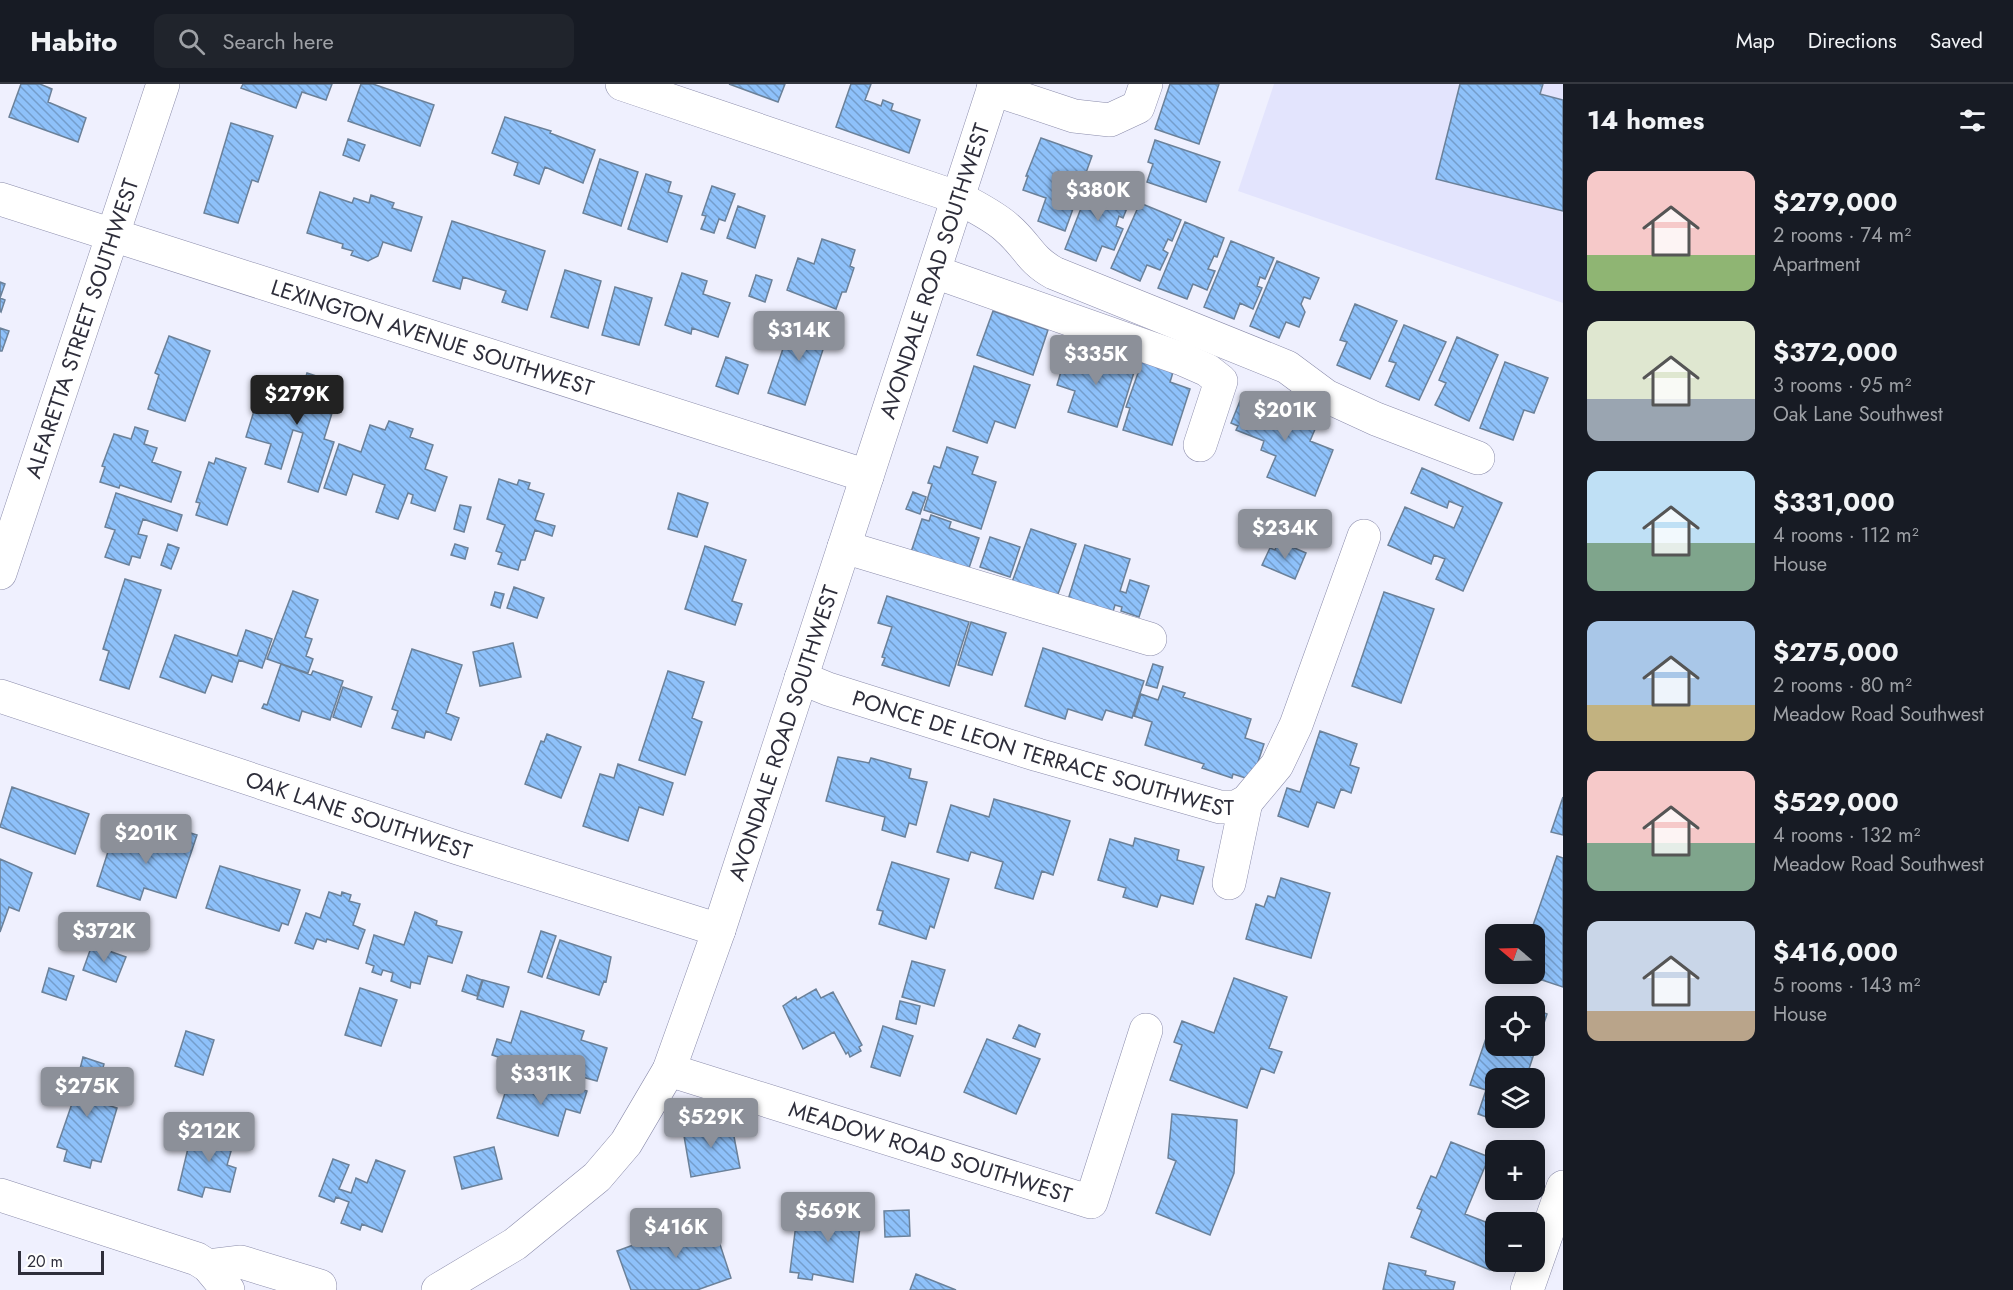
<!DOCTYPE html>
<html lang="en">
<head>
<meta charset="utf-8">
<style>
  body { margin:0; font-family:Jost,sans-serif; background:#20242c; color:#f1f3f6; height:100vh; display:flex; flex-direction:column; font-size:22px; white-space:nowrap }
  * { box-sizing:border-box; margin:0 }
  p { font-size:20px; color:#9ea1a6 }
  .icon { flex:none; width:33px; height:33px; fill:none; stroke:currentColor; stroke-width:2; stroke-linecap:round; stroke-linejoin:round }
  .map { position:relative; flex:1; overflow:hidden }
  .sheet { display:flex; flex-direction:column; background:#171b24; width:450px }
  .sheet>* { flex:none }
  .needle { width:39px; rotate:289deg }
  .tools { position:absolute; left:1485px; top:840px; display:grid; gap:12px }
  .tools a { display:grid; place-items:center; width:60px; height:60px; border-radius:12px; background:#171b24; box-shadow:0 3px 15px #0003; font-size:30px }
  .scale { position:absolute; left:18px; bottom:15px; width:86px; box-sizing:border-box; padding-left:6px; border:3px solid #2e2e3b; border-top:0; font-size:16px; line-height:21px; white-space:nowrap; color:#2e2e3b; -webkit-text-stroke:4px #fefefe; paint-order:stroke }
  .price { position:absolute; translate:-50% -51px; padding:0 14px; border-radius:6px; background:#8c9099; color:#fff; font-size:20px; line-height:39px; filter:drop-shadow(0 2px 3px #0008) }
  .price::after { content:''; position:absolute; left:50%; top:36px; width:18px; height:14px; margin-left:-9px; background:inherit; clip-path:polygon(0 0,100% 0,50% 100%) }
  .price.active { background:#222; color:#fff }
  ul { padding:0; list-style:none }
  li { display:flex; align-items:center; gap:18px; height:150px; padding:0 24px }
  li span { display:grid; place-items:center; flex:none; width:168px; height:120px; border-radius:12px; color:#555 }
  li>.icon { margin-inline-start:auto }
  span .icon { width:72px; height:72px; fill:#fffc; stroke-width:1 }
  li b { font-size:26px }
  h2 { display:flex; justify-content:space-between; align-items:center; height:72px; padding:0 24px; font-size:26px }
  header { display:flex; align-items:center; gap:36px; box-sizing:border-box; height:84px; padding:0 30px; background:#171b24; border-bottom:2px solid #363941 }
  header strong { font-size:28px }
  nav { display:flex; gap:33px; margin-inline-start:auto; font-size:21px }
  .search { width:420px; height:54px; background:#20242c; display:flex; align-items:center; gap:15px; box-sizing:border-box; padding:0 21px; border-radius:12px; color:#9ea1a6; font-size:22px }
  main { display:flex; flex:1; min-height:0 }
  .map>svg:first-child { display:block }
  .built { fill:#e3e4fd }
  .building { fill:url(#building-back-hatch); stroke:#6b8199; stroke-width:1.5 }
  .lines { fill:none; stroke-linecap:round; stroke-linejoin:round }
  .minor-casing { stroke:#8b8cab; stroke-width:34 }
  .minor { stroke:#fff; stroke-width:33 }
  .labels { text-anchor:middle; stroke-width:5; stroke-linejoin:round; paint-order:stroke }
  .street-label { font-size:22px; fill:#2e2e3b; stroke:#fefefe }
</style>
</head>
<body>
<header>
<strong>Habito</strong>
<div class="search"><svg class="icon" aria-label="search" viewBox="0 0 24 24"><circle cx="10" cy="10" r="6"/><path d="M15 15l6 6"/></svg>Search here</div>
<nav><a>Map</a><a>Directions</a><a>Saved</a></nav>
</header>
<main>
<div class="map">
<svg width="1563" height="1206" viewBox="0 0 1563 1206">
  <defs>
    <pattern id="building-back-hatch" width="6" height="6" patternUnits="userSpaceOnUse" patternTransform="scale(1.5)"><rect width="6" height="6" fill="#8ec1fa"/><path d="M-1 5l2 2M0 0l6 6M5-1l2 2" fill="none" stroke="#749dcc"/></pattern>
  </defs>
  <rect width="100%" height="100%" fill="#eff0fe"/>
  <path class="built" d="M1274,0h289v219l-325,-112z"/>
  <path class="building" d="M21,0h19l12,5 -4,13 38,16 -8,24 -69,-25z
    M243,0h89l-6,16 -24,-8 -6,16 -55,-20z
    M361,0h12l61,21 -14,41 -72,-25z
    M729,0h56l-7,18z
    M851,0h20l-6,16 16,6 2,-6 10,4 -2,6 29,10 -11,33 -73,-26z
    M1170,0h49l-20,60 -44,-15z
    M1460,0h83l-3,10 23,6v111l-127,-32z
    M505,33l46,14 -1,2 45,17 -12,33 -38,-16 -6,17 -25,-9 4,-12 -26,-10z
    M231,39l42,13 -15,46 -6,-2 -14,43 -34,-10z
    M1041,54l51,18 -27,75 -27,-10 8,-23 -23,-8 5,-14h-2z
    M348,55l17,6 -6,16 -16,-6z
    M1155,56l65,22 -14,40 -59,-20 6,-18 -5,-2z
    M600,75l38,13 -17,54 -38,-13z
    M646,90l25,8 -3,10 14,4 -15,46 -39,-13z
    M1091,99l40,15 -8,20 -4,-2 -3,10 7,3 -9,21 -12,-4 -6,15 -31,-12z
    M712,102l23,8 -10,27 -6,-2 -5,14 -13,-4 5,-13 -4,-1z
    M320,108l32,11 2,-5 15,5 2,-8 23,8 -2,5 30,9 -11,34 -28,-9 -5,14 -10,5 -17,-6 2,-4 -11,-3 1,-4 -36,-11z
    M1140,119l41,17 -9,21 -4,-2 -5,11 5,3 -8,17 -13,-5 -7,16 -29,-13z
    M738,122l27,10 -10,32 -28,-10z
    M452,137l93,30 -18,59 -25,-8 4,-11 -43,-14 -3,12 -27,-8z
    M1185,138l39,16 -7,19 -3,-1 -6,13 7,2 -8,19 -14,-6 -6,15 -29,-11z
    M822,155l33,11 -5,16 4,2 -8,24h-4l-6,17 -49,-19 11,-32 16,6z
    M1231,157l43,17 -9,21 -5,-2 -3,9 5,2 -9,21 -13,-6 -6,16 -30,-12z
    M1277,177l42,17 -9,21 -6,-2 -3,7 4,8 -6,15 -13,-5 -7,16 -29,-12z
    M565,186l36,11 -13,47 -37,-11z
    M682,189l25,8 -4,13 27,9 -12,34 -26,-9 -1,6 -26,-9z
    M756,191l16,5 -7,22 -16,-6z
    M0,198l5,2 -5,14 5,2 -4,12 -1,-1z
    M615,203l37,11 -13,47 -37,-10z
    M1355,220l42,17 -27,58 -33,-14 10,-23 -7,-2z
    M993,227l55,19 -15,45 -56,-20z
    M793,235l36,12 -24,74 -37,-12z
    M1404,241l42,17 -27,58 -33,-14 10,-23 -7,-2z
    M0,244l9,3 -7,20h-2z
    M169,252l41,15 -25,70 -37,-12 11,-34 -4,-2z
    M1457,253l41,18 -29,66 -34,-16 11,-22 -7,-3z
    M1068,264l67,21 -18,58 -49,-15 7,-21 -18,-6z
    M726,273l22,8 -10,29 -22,-8z
    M1143,275l31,10 -4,13 20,7 -18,56 -49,-15 7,-22 -4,-1z
    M1505,278l43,16 -14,35 -10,-3 -11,30 -33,-12z
    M974,282l56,19 -15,43 -20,-7 -8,22 -34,-12z
    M307,289l34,11 -17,55 10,3 -16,50 -30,-10 15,-49 -10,-3 -12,39 -16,-5 6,-20 -25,-7 18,-59 38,12z
    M1250,309l69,27 -9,21 23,9 -18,46 -48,-19 9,-21 -15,-6 3,-9 -28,-11 2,-4 -7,-3 11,-27 6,3z
    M389,337l24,8 -3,8 23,8 -8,24 22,8 -12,34 -24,-8 2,-8 -5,-2 -10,26 -22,-7 9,-27 -32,-11 -7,21 -22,-7 15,-44 22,8 9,-27 15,5z
    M135,343l13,4 -4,13 13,4 -5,14 29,10 -10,30 -51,-17 -1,3 -19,-6 5,-15 -3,-1 12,-32 17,5z
    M947,363l31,10 -6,17 24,8 -15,47 -57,-19 8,-26 -4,-1 6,-17 6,2z
    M216,374l30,10 -19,57 -31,-10 4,-12 -4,-1 13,-40 5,2z
    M1422,384l80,35 -39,88 -27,-12 9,-20 -11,-4 -3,9 -43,-19 17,-38 49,21 9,-21 -14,-6 -2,7 -36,-15z
    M499,395l18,6 2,-5 11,3 -2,6 16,5 -9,26 20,6 -3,10 -17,-6 -10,30h-4l-3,10 -20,-6 4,-11 -6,-2 9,-26 -18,-6z
    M913,408l13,5 -6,17 -14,-5z
    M116,409l66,22 -5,16 -34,-12 -5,15 9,2 -7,22 -8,-2 -3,9 -24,-8 10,-27 -10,-3z
    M678,409l30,10 -11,34 -29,-8z
    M460,421l11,2 -7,25 -10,-3z
    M931,431l20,7 -2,6 30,10 -15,45 -57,-19 15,-45 7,2z
    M1031,445l45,15 -23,64 -42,-23z
    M990,453l30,10 -10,30 -30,-10z
    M1278,457l28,12 -11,26 -33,-14 8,-17 5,2z
    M168,460l11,4 -8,21 -10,-4z
    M455,460l13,4 -3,11 -14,-4z
    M1085,461l45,14 -10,32 6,2 4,-13 19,6 -10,31 -18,-6 1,-4 -7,-2 -5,16 -44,-15z
    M705,462l41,14 -14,41 10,3 -7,21 -50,-16z
    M125,495l36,11 -32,99 -29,-9 9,-29 -6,-2z
    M514,503l30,11 -7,20 -30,-10z
    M293,507l25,9 -13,37 7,2 -6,17 7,3 -5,14 -41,-14z
    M495,508l9,2 -4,14 -9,-3z
    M1384,508l50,17 -33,94 -49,-17z
    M887,512l82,26 -20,64 -67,-21 3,-7 -3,-1 10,-30 -14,-4z
    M971,538l35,11 -14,42 -34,-10z
    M246,546l26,9 -10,29 -23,-8 -7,22 -20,-7 -7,18 -45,-16 15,-42 62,21z
    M513,559l8,34 -41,9 -7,-34z
    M1043,564l101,33 -12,37 -26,-8 -4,10 -34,-11 -3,10 -40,-13z
    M412,565l50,16 -16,48 13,5 -8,22 -25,-9 -2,7 -32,-10 6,-17 -6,-2z
    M281,580l30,11 2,-4 30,10 -13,39 -28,-9 -3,10 -37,-13 2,-4 3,1z
    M1153,580l10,3 -6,21 -11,-3z
    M668,587l36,11 -12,36 10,4 -17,53 -46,-15z
    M1163,602l22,7 -2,4 68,22 -6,19 19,6 -12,36 -19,-6 -1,4 -30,-10 2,-4 -59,-19 7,-23 -18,-6 7,-22 17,6z
    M343,603l29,10 -11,30 -28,-10z
    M1320,647l37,13 -7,21 9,3 -8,25 -10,-4 -7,19 -17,-6 -9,25 -30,-11 9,-28 13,4z
    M547,650l34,13 -20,51 -36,-14 16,-43 3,1z
    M838,673l31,6 2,-5 40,11 -2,9 18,4 -11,43 -7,-2 -4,14 -23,-7 3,-13 -59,-16z
    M618,680l55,19 -10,32 -24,-8 -11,34 -45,-15 17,-52 14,4z
    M12,703l77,27 -14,40 -75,-27z
    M1563,713v38l-12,-3z
    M994,715l76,22 -17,54 -11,-4 -9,28 -38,-11 8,-26 -32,-10 -3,9 -31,-9 14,-47 38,12z
    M175,744l22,7 -21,63 -32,-10 -4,12 -43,-14 18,-56 30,10 1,-4 12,4 -1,6 11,4z
    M1135,754l44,12 -2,10 27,7 -11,37 -32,-9 -4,12 -34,-10 3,-9 -28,-8 12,-41 23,7z
    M1557,772l6,2v129l-36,-12 7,-1 3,-29 -3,-1v-10h-4z
    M0,775l32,14 -13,38 -10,-4 -9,25z
    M892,778l57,17 -15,49 -4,-2 -4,13 -47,-15 4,-13 -6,-1z
    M220,782l80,24 -12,35 -6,-2 -3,8 -73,-23z
    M1281,794l49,15 -19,65 -65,-19 10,-35 8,3 4,-11 7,2z
    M329,808l12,4 1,-4 9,3 -2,6 11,3 -7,21 12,5 -7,19 -31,-10 -1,3 -9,-3 -4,10 -18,-6 11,-30 14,5z
    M415,828l22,9 -1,4 26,7 -10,31 -24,-7 -8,28 -9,-2 -1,6 -19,-7 2,-8 -10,-3 -2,5 -9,-3 2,-6 -8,-3 8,-28 30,10z
    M541,847l15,5 -14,41 -14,-5z
    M560,856l51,17 -5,25 -2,-1 -5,14 -52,-17z
    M92,861l34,12 -10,25 -33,-12z
    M912,877l33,9 -11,36 -32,-9z
    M49,884l25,8 -8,24 -24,-8z
    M467,891l15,5 -5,16 -15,-5z
    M1234,894l53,19 -18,51 13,4 -8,21 -13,-5 -14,40 -77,-28 12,-35 -8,-3 8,-21 32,12z
    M483,896l26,7 -6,20 -26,-8z
    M360,904l37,12 -16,46 -36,-11z
    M816,905l5,9 12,-6 29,53 -3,2 2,4 -11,6 -2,-5 -2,2 -12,-22 -31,17 -20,-43 13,-9 1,3z
    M900,917l20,5 -4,18 -20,-5z
    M1496,925v37h38v-37l13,5 -21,64h-30v40h19l-3,8 -34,-12 8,-24 -16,-5z
    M521,927l63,20 -3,9 26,8 -10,33 -55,-15 -1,5 -49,-16 5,-16 14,4z
    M1019,941l21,9 -5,13 -22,-9z
    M883,942l30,10 -13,40 -29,-9z
    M186,947l28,9 -11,35 -28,-9z
    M987,955l53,20 -24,55 -52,-22z
    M83,973l21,7 -10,37 23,7 -16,54 -9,-2 -2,8 -26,-7 3,-11 -10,-3 19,-55 -7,-2 6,-18 4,1z
    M547,995l40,12 -7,22 -14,-4 -8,27 -61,-18 11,-34 34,10z
    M1172,1030l65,6 -3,53 -24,62 -54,-22 20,-52 -8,-3z
    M731,1037l9,47 -49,9 -8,-47z
    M222,1039l16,4 -11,38 9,3 -6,24 -25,-5 -3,10 -24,-7 11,-46 6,2 3,-12 19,4z
    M1451,1058l38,15 -24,57 31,12v31l-6,13 -79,-33 11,-27 -5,-2 14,-32 5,2z
    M494,1063l8,32 -40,10 -8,-32z
    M333,1075l16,6 -10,24 12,4 5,-15 11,5 9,-23 29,11 -23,61 -20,-8 -2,6 -19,-7 8,-21 -13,-5 -2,5 -15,-6z
    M815,1115l22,3 -2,15 13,1 1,-12 17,2 -1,11h-4l-8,63 -40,-8 -1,6 -14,-2 1,-5 -9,-1 6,-48 16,2z
    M909,1126l1,26 -25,1 -1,-26z
    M711,1133l20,61 -34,12h-66l-14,-39 38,-14 -2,-5 31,-11 2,5z
    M1389,1179l37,8 -1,4 30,7 -2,8h-70z
    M916,1190l40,16h-46z"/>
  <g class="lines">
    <g class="minor-casing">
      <g id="minor">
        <path d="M622,0l337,114c16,9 35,18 48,30 21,18 22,31 47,45l233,94 39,29 50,23 102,39"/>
        <path d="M993,5l81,27 36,4 28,-13 8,-23"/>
        <path id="s1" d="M0,115l867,277"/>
        <path d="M935,188l247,87 25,11 14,11 -21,64"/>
        <path d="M844,463l306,92"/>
        <path id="s2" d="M0,489l163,-489"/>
        <path id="s3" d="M801,594l27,11 210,66 182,52h16l11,-6 30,-36 19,-40 68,-189"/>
        <path id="s4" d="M0,612l458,152 261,82"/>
        <path d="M1229,799l17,-81"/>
        <path id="s5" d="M669,986l422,132 55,-172"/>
        <path d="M0,1111l197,64 11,7 20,24"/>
        <path d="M208,1182l33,-4 79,24"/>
        <path id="s6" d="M438,1206l77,-46 82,-67 29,-34 43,-73 50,-140 276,-846"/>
        <path d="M1527,1206l36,-103"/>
      </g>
    </g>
    <use href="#minor" class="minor"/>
  </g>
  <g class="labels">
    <g class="street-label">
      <text dy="8" stroke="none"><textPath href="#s6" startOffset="1167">AVONDALE ROAD SOUTHWEST</textPath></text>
      <text dy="8" stroke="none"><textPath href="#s2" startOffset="258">ALFARETTA STREET SOUTHWEST</textPath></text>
      <text dy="8" stroke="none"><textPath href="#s1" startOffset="454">LEXINGTON AVENUE SOUTHWEST</textPath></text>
      <text dy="8" stroke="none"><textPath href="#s6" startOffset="681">AVONDALE ROAD SOUTHWEST</textPath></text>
      <text dy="8" stroke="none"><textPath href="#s3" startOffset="254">PONCE DE LEON TERRACE SOUTHWEST</textPath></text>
      <text dy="8" stroke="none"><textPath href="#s4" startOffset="378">OAK LANE SOUTHWEST</textPath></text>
      <text dy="8" stroke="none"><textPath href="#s5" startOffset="274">MEADOW ROAD SOUTHWEST</textPath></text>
    </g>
  </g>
</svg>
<div class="tools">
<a><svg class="needle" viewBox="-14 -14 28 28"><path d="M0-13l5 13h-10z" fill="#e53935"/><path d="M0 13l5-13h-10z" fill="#9ea1a6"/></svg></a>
<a><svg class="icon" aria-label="locate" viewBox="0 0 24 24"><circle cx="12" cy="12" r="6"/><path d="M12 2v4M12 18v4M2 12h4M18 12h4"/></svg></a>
<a><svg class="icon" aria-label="layers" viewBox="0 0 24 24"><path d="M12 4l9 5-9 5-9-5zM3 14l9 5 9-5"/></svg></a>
<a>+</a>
<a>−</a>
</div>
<div class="scale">20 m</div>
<b class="price" style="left:1098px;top:138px">$380K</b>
<b class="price" style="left:799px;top:278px">$314K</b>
<b class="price" style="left:1096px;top:302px">$335K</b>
<b class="price active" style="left:297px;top:342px">$279K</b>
<b class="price" style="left:1285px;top:358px">$201K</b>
<b class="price" style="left:1285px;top:476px">$234K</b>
<b class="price" style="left:146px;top:781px">$201K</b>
<b class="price" style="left:104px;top:879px">$372K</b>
<b class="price" style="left:541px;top:1022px">$331K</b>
<b class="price" style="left:87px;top:1034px">$275K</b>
<b class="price" style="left:711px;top:1065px">$529K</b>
<b class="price" style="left:209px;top:1079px">$212K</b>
<b class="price" style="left:828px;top:1159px">$569K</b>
<b class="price" style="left:676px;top:1175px">$416K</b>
</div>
<section class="sheet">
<h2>14 homes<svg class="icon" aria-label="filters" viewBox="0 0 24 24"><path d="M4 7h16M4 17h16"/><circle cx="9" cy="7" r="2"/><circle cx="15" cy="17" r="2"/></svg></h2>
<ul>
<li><span style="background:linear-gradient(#f6c9c9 70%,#8fb573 0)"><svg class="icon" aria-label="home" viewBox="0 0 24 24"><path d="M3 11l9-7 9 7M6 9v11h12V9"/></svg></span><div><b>$279,000</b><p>2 rooms · 74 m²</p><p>Apartment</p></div></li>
<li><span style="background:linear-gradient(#dfe7d0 65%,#9aa5b1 0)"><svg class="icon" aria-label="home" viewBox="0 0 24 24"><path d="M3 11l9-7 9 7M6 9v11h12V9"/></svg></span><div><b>$372,000</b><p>3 rooms · 95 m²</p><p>Oak Lane Southwest</p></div></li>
<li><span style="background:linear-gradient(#bfe0f5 60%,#7fa58c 0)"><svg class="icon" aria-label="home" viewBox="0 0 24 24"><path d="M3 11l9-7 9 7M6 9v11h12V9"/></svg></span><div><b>$331,000</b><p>4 rooms · 112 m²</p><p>House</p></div></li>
<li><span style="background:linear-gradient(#a9c7e8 70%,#c2b280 0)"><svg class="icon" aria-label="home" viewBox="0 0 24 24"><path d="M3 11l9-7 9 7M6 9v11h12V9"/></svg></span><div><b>$275,000</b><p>2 rooms · 80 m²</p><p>Meadow Road Southwest</p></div></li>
<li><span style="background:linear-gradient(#f6c9c9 60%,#7fa58c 0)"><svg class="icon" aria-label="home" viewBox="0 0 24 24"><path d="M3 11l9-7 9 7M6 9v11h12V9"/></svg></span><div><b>$529,000</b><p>4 rooms · 132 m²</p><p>Meadow Road Southwest</p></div></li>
<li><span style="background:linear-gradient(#c9d6e8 75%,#b9a48a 0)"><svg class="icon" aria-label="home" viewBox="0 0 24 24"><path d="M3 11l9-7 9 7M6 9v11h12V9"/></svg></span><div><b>$416,000</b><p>5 rooms · 143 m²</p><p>House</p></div></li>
</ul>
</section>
</main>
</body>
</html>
